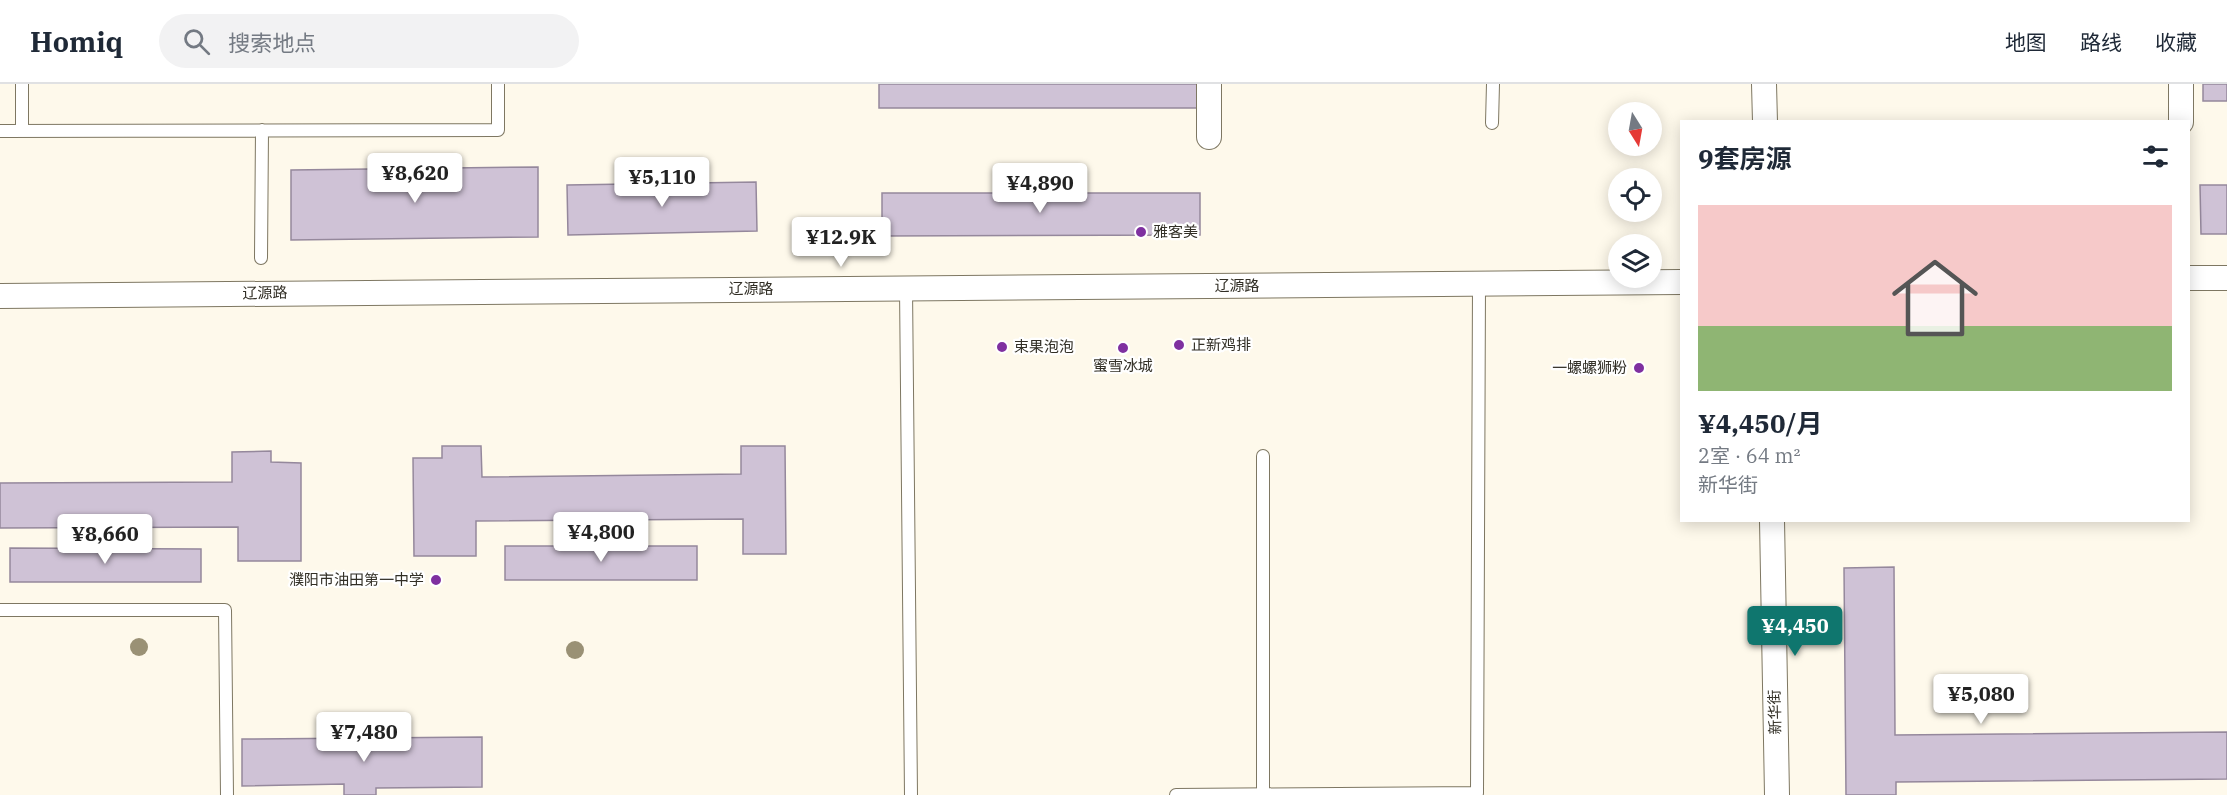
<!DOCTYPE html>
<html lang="zh">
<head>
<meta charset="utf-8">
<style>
  body { margin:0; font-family:"IBM Plex Serif","Noto Sans SC",serif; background:#f2f2f3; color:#1f2937; height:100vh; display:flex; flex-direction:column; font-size:22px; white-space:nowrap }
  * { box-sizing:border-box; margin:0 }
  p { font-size:20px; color:#747a83 }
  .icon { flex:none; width:33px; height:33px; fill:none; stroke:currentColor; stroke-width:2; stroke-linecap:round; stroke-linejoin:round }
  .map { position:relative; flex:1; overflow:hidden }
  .details { position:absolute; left:1680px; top:36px; width:510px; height:402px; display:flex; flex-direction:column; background:#fff; border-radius:0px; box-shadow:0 3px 15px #0003 }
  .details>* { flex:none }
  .needle { width:39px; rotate:169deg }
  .tools { position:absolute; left:1608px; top:18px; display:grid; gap:12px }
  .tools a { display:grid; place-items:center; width:54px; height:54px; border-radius:50%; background:#fff; box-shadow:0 3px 15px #0003; font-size:30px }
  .price { position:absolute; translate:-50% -51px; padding:0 14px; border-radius:6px; background:#fff; color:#222; font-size:20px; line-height:39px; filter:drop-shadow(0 2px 3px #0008) }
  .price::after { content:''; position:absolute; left:50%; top:36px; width:18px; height:14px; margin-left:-9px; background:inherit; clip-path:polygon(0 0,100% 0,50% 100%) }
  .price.selected { background:#0f766e; color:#fff }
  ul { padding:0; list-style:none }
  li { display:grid; align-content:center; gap:12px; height:318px; padding:0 18px }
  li+li { border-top:2px solid #e0e1e3 }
  li span { display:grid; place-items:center; height:186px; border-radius:0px; color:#555 }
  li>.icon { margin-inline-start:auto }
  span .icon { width:108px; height:108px; fill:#fffc; stroke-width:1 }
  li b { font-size:26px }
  h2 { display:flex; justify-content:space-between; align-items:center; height:72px; padding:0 18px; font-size:26px }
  header { display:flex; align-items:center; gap:36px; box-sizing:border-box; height:84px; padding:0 30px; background:#fff; border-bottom:2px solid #e0e1e3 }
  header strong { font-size:28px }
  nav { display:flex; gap:33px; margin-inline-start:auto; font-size:21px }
  .search { width:420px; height:54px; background:#f2f2f3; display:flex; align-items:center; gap:15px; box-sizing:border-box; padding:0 21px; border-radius:33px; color:#747a83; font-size:22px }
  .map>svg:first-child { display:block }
  .building { fill:#cfc2d6; stroke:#95889c; stroke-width:1.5 }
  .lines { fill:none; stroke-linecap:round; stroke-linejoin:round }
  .service-casing { stroke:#7e7762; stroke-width:14 }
  .minor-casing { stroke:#7e7762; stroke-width:26 }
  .service { stroke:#fff; stroke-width:12 }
  .minor { stroke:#fff; stroke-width:24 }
  .tree { fill:#9a9175 }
  .poi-dot { fill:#7f30a0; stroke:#fff; stroke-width:2 }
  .labels { text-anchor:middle; stroke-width:4.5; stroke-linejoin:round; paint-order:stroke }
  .poi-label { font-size:15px; fill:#322f26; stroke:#fff; text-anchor:start }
  .street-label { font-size:15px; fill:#322f26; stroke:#fff }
</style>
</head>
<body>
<header>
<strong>Homiq</strong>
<div class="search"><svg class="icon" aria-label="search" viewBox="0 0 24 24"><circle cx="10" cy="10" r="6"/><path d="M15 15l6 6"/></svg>搜索地点</div>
<nav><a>地图</a><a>路线</a><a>收藏</a></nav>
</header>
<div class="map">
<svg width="2227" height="711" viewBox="0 0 2227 711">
  <rect width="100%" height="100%" fill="#fef9eb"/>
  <path class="building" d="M879,0h319v24h-319z
    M2203,0h24v17h-24z
    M538,83v70l-247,3v-70z
    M756,98l1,49 -189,4 -1,-50z
    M2200,101h27v49h-26z
    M882,109h318v42l-318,1z
    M442,362h39l1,31 259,-3v-28h44l1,108h-43v-35l-267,2v35h-62l-1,-98h29z
    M271,367v11l30,1v98h-63v-34l-238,1v-45l232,-1v-30z
    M505,462h192v34h-192z
    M10,464l191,1v33h-191z
    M1894,483l1,168 332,-3v47l-331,3v13h-50l-2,-227z
    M482,653v50l-106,1v7h-32v-11l-102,2v-47z"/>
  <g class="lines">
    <g class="service-casing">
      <path id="service" d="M22,0v47
        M1492,39l1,-39
        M0,47l498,-1v-46
        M261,174l1,-128
        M906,204l5,507
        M0,526h225l2,185
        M1263,710v-338
        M1176,711l301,-2 2,-509"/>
    </g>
    <g class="minor-casing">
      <path id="minor" d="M1209,0v53
        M1764,0l1,38
        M2181,0v38
        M2188,194h39
        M0,212l1682,-14
        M1772,436l5,275"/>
    </g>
    <use href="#service" class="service"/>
    <use href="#minor" class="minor"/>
  </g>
  <g class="tree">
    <circle cx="139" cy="563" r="9"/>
    <circle cx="575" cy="566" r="9"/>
  </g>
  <g class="poi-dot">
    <circle cx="1141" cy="148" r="6"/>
    <circle cx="1179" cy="261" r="6"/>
    <circle cx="1002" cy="263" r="6"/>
    <circle cx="1123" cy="264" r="6"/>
    <circle cx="1639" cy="284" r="6"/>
    <circle cx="436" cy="496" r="6"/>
  </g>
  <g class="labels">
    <g class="poi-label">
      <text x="1153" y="153">雅客美</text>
      <text x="1191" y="266">正新鸡排</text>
      <text x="1014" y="268">束果泡泡</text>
      <text x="1123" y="287" text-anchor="middle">蜜雪冰城</text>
      <text x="1627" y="289" text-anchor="end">一螺螺狮粉</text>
      <text x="424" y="501" text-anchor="end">濮阳市油田第一中学</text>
    </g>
    <g class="street-label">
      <text x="1237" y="207">辽源路</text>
      <text x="751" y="210">辽源路</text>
      <text transform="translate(265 209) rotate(-1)" y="5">辽源路</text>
      <text transform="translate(1775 628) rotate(-91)" y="5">新华街</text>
    </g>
  </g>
</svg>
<div class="tools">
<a><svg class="needle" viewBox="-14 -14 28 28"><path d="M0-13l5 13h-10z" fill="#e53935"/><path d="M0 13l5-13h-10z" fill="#747a83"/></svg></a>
<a><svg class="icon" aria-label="locate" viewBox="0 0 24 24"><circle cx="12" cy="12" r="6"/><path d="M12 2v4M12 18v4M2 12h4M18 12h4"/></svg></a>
<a><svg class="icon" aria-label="layers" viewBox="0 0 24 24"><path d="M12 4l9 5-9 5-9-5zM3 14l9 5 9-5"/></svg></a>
</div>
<b class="price" style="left:415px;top:120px">¥8,620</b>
<b class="price" style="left:662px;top:124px">¥5,110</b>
<b class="price" style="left:1040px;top:130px">¥4,890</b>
<b class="price" style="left:841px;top:184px">¥12.9K</b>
<b class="price" style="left:601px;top:479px">¥4,800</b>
<b class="price" style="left:105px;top:481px">¥8,660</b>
<b class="price selected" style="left:1795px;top:573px">¥4,450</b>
<b class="price" style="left:1981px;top:641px">¥5,080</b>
<b class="price" style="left:364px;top:679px">¥7,480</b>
<section class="details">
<h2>9套房源<svg class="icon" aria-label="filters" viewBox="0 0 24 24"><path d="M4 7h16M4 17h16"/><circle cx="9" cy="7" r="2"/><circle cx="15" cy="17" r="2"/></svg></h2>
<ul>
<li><span style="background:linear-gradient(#f6c9c9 65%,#8fb573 0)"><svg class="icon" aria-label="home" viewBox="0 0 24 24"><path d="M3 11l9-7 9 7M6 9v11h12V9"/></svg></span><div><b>¥4,450/月</b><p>2室 · 64 m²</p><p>新华街</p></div></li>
</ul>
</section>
</div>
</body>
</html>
